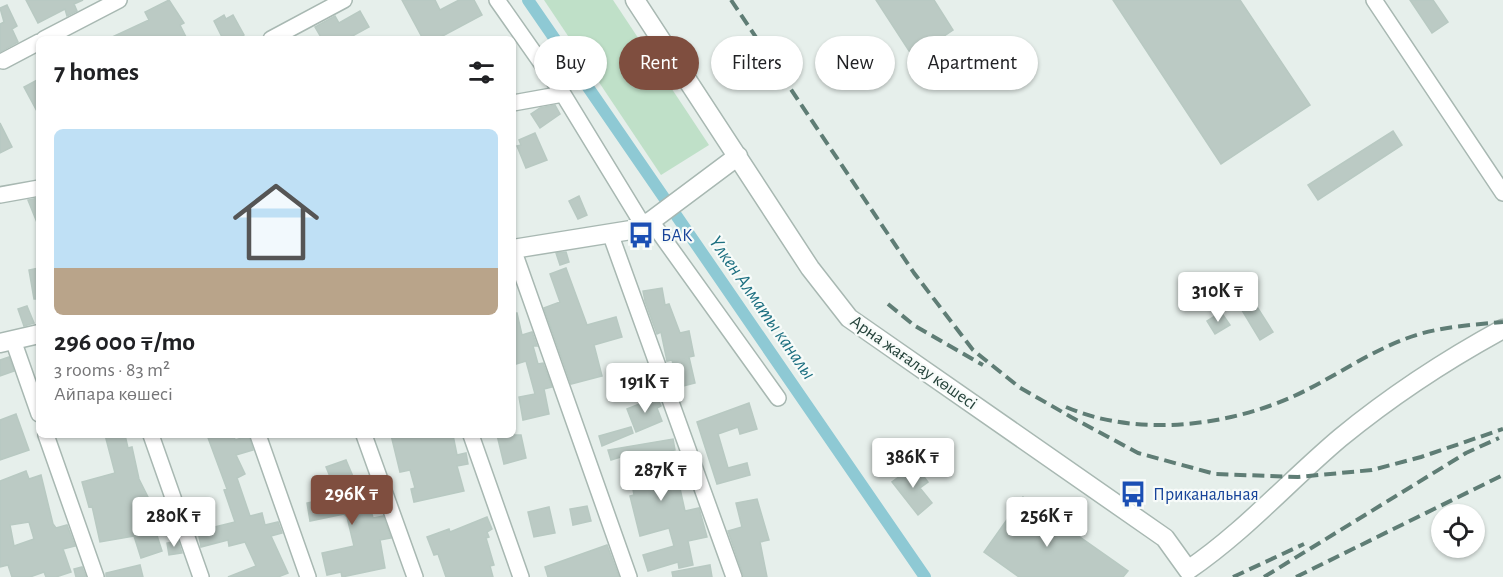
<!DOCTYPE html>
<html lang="en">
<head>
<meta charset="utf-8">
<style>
  body { margin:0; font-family:"Alegreya Sans",sans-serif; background:#f2f2f2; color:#202124; height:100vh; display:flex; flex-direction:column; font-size:22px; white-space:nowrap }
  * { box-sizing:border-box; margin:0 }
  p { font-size:20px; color:#757577 }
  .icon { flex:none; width:33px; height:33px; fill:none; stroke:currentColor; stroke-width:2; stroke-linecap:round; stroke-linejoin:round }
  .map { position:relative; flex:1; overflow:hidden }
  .side { position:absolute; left:36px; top:36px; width:480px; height:402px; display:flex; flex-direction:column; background:#fff; border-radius:9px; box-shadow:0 2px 4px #0004 }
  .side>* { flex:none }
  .top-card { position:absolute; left:534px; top:36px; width:570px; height:54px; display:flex; gap:12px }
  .fabs { position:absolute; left:1431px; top:504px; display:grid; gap:12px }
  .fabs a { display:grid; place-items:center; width:54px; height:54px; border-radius:50%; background:#fff; box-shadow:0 2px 4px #0004; font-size:30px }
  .price { position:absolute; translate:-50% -51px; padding:0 14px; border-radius:6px; background:#fff; color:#222; font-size:20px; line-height:39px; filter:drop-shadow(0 2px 3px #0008) }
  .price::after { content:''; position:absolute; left:50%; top:36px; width:18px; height:14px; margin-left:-9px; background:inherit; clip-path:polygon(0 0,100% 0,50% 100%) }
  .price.selected { background:#7f4e3f; color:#fff }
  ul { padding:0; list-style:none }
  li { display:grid; align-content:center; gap:12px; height:318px; padding:0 18px }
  li span { display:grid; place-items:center; height:186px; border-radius:9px; color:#555 }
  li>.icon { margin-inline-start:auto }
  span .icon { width:108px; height:108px; fill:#fffc; stroke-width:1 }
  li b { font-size:26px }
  h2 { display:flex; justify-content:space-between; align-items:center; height:72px; padding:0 18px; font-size:26px }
  .chip { padding:0 21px; border-radius:27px; background:#fff; box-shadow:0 2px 4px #0004; font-size:21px; line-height:54px }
  .chip.selected { background:#7f4e3f; color:#fff }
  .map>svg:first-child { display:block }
  .green { fill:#bfe0c8 }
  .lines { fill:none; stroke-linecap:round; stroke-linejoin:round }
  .canal { stroke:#8ec9d4; stroke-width:12 }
  .building { fill:#bbcac4; stroke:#b8c9c2; stroke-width:1.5; fill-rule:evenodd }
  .minor-casing { stroke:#a8b8b2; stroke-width:18 }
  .tertiary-casing { stroke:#a8b8b2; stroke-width:21 }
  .minor { stroke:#fff; stroke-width:15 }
  .tertiary { stroke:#fff; stroke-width:18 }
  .rail { stroke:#5f7d75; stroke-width:4; stroke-dasharray:12 6; stroke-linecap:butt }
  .labels { text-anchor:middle; stroke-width:4.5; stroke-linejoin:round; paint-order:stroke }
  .transit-label { font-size:18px; fill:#164399; stroke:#f7fbf9; text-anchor:start }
  .street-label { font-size:18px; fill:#24423a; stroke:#f7fbf9 }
  .water-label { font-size:20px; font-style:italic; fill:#1c6f80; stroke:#f7fbf9 }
</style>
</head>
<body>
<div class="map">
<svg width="1503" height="577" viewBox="0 0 1503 577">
  <rect width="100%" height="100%" fill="#e6efeb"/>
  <path class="green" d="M544,0h69l96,145 -48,30z"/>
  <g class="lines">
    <path class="canal" d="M528,0l397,577"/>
  </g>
  <path class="building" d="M26,0h57l-9,4 3,7 -10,5 -2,-7 -27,14z
    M169,0l15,23 -4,2 7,14h-79l41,-19 -4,-8z
    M402,0h33l5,10 19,-10h15l8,15 -45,24h-14z
    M876,0h58l19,30 -40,27z
    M1113,0h127l70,105 -89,59z
    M1410,0h23l15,22 -16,11z
    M7,5l10,21 -5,3 6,13 -18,10v-28l4,-2 -4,-14z
    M360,11l9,16 -22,12h-25l-7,-12 20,-11 4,7z
    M224,15l2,4 7,-4 11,20 -7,4h-14l-9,-18z
    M39,79v36l-15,-28z
    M555,105l5,9 -20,14 -9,-14 9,-6z
    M0,123l12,24 -12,6z
    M1393,131l9,14 -84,55 -10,-15z
    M535,133l12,27 -21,8 -9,-22 4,-1 -2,-5z
    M579,196l8,19 -9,4 -9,-18z
    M39,198v27h-1l-10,-25z
    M566,252l3,10 -9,3 -4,-12z
    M39,268v31h-5l-5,-29z
    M566,268l21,57 29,-8 6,20 -28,8 8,31 -31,8 -27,-76 16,-6 -10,-28z
    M662,288l3,17 4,-1 11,29 9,-2 5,25 -5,1 6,26 -16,4 -7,-27 -5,1 -6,-29 -4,2 -12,-33 -2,-10z
    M1252,299l21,33 -13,8 -20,-33z
    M27,306l7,17 -10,3 -6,-17z
    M1221,312l9,13 -15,9 -8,-13z
    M513,313h4l5,22 10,-3 5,14h-4l5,18 5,-1 9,24 -8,2 5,25 -26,6 -4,-23 16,-3 -9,-33 -13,4z
    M9,357l5,14 -14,5v-16z
    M657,397l4,9 -4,2 5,13 -26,11 -9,-23z
    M749,403l8,26 -17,5 -2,-7 -20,7 10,34 19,-5 3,12 -33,9 -20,-62z
    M16,414l13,36 -29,10v-40z
    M631,427l2,6 -31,13 -3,-10z
    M105,435h20l3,13 4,-1 7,32 11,22 6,-2 7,21 -10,3 9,28 -21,7 -7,-22 -34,6 -8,-36 -3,1 -7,-25 33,-9z
    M207,435h27l1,5 14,-4 4,14 -17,5 9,19 -8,4 13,38 12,-3 3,12 13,-3 4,11 -11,3 17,37 -10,4h-50l28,-11 -11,-24 -16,4 -1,-6 -27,7 -3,-16 37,-9 -11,-32 3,-1z
    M391,435h62l4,20 9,-2 2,11 -11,2 7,25 -50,11 -3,-13 4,-1 -5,-18 -10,2z
    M497,435h24l5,23 -22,6z
    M673,439l2,11 -5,1 6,34 3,-1 6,27 14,-3 8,29 -19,4 5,24 -14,3 -1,-6 -30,9 -5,-16 31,-9 -5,-18 -29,8 -10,-40 4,-1 -7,-40 -16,5 -3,-10z
    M346,460l17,40 5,-1 5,19 10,-2 8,22 -11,2 5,28 -43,9 -1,-5 -14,3 -5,-22 32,-7 -7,-29 -3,-3 -34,7 -3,-18 31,-7 -12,-29z
    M915,465l13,17 -8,6 12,15 -14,12 -26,-33z
    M26,471l3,8 12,-4 12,49 3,4 11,-3 8,21 -12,3 8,23 -15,5h-10l-2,-5 -14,5h-18l-4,-12 -8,2v-86zM29,522l5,17 -20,7 -4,-21z
    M1023,497l105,74 -5,6h-104l-35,-25z
    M757,499l12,41 -9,2 7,35h-23l-16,-46 14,-4 -6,-24z
    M587,506l4,15 -18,4 -3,-16z
    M549,507l6,26 -21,4 -6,-25z
    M487,517l5,12 -5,3 2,5 -3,1 8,27 -4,1 3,11h-47l-8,-23 -4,1 -7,-18 22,-8 1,3z
    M178,541l4,12 -13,2 -2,-12z
    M607,545l12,32h-71l-3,-10z
    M140,565l3,12h-37v-4z
    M710,565l2,12h-39l-1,-5z
    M82,567l4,10h-10l-2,-8z"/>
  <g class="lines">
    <g class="minor-casing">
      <path id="minor" d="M497,0l66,94 80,131
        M1374,0l129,193
        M44,39l75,-39
        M271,39l73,-39
        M3,61l36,-19
        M513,103l50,-9
        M0,195l39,-7
        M651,221l127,177
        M610,233l124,344
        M513,249l116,328
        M13,340l26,74
        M46,435l50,142
        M151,435l50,142
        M258,435l50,142
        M364,435l51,142
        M471,435l50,142"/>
    </g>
    <g class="tertiary-casing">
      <path id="tertiary" d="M635,0l175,268 39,50 316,220 23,32c56,-38 100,-88 152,-132 50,-41 106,-78 163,-109
        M513,249l118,-19 20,-9 87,-65
        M0,343l39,-9"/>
    </g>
    <use href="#minor" class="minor"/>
    <use href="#tertiary" class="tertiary"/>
    <path class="rail" d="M731,0l183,273 59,77 46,37 52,30 67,36 77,21 83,3 74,-7 49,-13 82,-28
      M888,304l27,22 68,39
      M1066,407c69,30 158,20 226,-10 38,-17 73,-43 113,-58 30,-12 66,-14 98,-17
      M1233,577l71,-33
      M1264,577l202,-124 33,-15
      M1296,577l207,-102"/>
  </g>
  <defs>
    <g id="bus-bare" transform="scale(2.07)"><path d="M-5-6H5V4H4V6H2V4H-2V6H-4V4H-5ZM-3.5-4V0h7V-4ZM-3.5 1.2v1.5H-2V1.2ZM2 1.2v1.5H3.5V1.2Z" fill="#1a4fb4" stroke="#f7fbf9" stroke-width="2.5" paint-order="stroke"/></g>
  </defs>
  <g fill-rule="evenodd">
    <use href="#bus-bare" x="641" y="235"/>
    <use href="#bus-bare" x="1133" y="494"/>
  </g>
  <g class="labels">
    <g class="transit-label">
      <text x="661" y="241">БАК</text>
      <text x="1153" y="500">Приканальная</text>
    </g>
    <g class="street-label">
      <text transform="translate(914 362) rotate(35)" y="6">Арна жағалау көшесі</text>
    </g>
    <g class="water-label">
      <text transform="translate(763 307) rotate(55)" y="7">Үлкен Алматы каналы</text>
    </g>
  </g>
</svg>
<div class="fabs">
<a><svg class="icon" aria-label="locate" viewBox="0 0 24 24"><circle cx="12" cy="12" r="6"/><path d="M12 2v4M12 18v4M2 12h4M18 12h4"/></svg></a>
</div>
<b class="price" style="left:1218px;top:323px">310K ₸</b>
<b class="price" style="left:645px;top:414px">191K ₸</b>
<b class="price" style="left:913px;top:489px">386K ₸</b>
<b class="price" style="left:661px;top:502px">287K ₸</b>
<b class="price selected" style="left:352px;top:526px">296K ₸</b>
<b class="price" style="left:174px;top:548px">280K ₸</b>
<b class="price" style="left:1047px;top:548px">256K ₸</b>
<div class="top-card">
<a class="chip">Buy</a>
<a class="chip selected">Rent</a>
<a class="chip">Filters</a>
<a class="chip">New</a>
<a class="chip">Apartment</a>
</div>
<section class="side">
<h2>7 homes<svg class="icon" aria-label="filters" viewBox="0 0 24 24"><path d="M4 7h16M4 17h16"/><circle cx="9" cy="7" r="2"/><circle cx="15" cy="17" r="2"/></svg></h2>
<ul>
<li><span style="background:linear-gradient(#bfe0f5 75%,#b9a48a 0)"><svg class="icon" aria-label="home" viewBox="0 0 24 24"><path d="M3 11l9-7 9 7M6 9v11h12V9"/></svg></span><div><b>296 000 ₸/mo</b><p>3 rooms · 83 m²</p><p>Айпара көшесі</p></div></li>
</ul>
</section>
</div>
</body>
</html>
